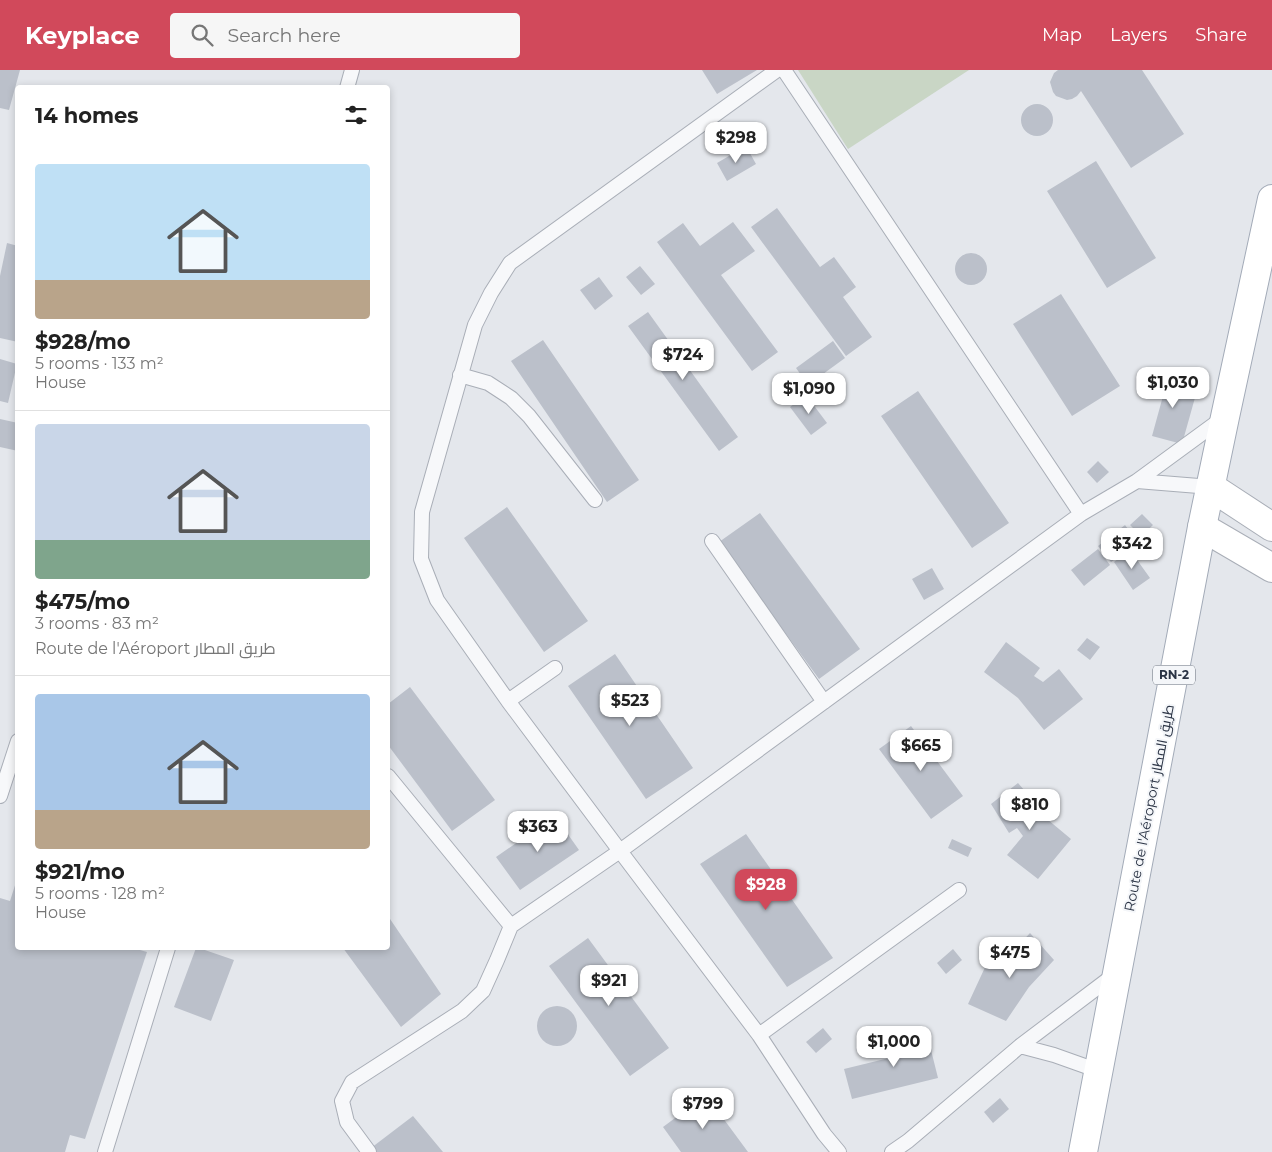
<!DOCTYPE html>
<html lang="en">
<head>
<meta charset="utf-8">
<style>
  body { margin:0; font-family:Montserrat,Cairo,sans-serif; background:#f6f6f6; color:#222; height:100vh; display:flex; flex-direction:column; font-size:19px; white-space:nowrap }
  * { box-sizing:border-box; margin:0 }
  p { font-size:16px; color:#767676 }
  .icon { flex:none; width:28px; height:28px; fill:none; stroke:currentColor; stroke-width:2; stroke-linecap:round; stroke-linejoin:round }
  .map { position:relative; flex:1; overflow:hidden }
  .sheet { position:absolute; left:15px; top:15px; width:375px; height:865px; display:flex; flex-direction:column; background:#fff; border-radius:5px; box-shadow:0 2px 8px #0003 }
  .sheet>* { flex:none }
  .price { position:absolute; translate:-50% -42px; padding:0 11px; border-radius:10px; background:#fff; color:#222; font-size:16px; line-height:32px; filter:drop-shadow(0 1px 2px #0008) }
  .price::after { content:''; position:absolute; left:50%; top:30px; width:15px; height:11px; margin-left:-8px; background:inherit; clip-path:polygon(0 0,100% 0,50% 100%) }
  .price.on { background:#d1495b; color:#fff }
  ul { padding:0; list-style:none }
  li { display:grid; align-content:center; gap:10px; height:265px; padding:0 20px }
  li+li { border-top:1px solid #e0e0e0 }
  li span { display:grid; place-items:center; height:155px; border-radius:5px; color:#555 }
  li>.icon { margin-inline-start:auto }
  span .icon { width:90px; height:90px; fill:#fffc; stroke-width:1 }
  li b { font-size:21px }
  h2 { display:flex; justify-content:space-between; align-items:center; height:60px; padding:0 20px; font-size:21px }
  header { display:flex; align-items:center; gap:30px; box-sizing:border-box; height:70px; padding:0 25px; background:#d1495b; color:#fff }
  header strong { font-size:24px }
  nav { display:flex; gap:28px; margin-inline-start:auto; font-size:18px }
  .search { width:350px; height:45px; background:#f6f6f6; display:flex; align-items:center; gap:12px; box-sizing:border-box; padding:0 18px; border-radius:5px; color:#767676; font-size:19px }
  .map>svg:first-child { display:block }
  .green { fill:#c9d6c5 }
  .building { fill:#bbc0ca }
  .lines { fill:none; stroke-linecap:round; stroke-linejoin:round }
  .service-casing { stroke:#a9aeb7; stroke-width:16 }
  .secondary-casing { stroke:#a9aeb7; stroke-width:30 }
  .primary-casing { stroke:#a3abb8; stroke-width:30 }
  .service { stroke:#f7f8fa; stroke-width:14 }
  .secondary { stroke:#fff; stroke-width:28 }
  .primary { stroke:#fff; stroke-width:28 }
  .labels { text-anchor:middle; stroke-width:4; stroke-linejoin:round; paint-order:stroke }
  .shield { fill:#f4f6f9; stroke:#676e7b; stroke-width:1 }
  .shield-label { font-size:12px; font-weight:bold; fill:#2b3445 }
  .street-label { font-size:14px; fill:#2b3445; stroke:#f4f6f9 }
</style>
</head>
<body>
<header>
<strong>Keyplace</strong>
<div class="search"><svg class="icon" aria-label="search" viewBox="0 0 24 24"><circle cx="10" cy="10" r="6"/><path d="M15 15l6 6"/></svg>Search here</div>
<nav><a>Map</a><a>Layers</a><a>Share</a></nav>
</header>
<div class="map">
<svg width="1272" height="1082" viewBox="0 0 1272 1082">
  <rect width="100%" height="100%" fill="#e4e7ec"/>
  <path class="green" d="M798,0h171l-121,79z"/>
  <path class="building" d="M0,0h20l-11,40 -9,-2z
    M702,0h55l-40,24z
    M1058,0h84l42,64 -53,34 -50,-77 -4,5 -5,3 -5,1 -11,-4 -3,-4 -3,-10 4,-9z
    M1021 50a16 16 0 1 1 32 0a16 16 0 1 1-32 0Z
    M746,76l10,18 -29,17 -10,-18z
    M1096,91l60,97 -49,30 -60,-97z
    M777,138l43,59 14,-10 22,30 -13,10 29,40 -26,19 -95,-129z
    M733,152l22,29 -34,24 57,77 -26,19 -95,-129 26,-19 17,23z
    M7,173l11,3v96l-18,-4v-62z
    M955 199a16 16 0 1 1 32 0a16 16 0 1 1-32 0Z
    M640,196l15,18 -14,11 -15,-18z
    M599,207l14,19 -18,14 -15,-20z
    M1061,224l59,92 -48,30 -59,-92z
    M648,242l90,125 -19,14 -91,-125z
    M543,270l96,140 -32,22 -96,-141z
    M833,271l12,17 -37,27 -12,-17z
    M0,289l17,5 -9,39 -8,-2z
    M1156,306l42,11 -16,57 -30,-8 11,-40 -11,-3z
    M918,321l91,132 -37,25 -91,-132z
    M806,325l21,28 -16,12 -21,-28z
    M0,349l18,4v28l-18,-4z
    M1098,391l11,11 -12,11 -10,-11z
    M507,437l81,114 -44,31 -80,-114z
    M760,443l100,136 -41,30 -100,-137z
    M1142,444l11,11 -12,11 -11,-11z
    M1125,455l13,17 -27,20 -13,-16z
    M1098,479l12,16 -26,21 -13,-16z
    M1130,480l20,28 -17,12 -19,-28z
    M932,498l12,21 -20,11 -12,-21z
    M1087,568l13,9 -10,13 -13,-10z
    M1006,572l34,26 -6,8 9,6 16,-13 24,30 -39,31 -26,-32 -34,-26z
    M615,584l78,114 -47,31 -78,-113z
    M410,617l85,113 -43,31 -64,-86v-41z
    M911,656l52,70 -32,23 -52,-70z
    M1018,713l20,23 3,8 30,25 -33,40 -31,-24 16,-19 -6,-8 -8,5 -18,-29z
    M555,746l24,34 -59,40 -24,-33z
    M746,764l87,124 -46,29 -87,-123z
    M952,769l20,9 -4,9 -20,-9z
    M17,809l1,69h115l14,4 -62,187 -15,-4 -5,17h-65v-254l10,3z
    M388,846l53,78 -40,33 -58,-79h45z
    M1030,863l24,27 -25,27 -23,34 -38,-17 19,-41 11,4z
    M588,868l81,110 -39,28 -81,-110z
    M196,878h3l35,12 -23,61 -37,-14z
    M953,879l9,11 -16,14 -9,-11z
    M537 956a20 20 0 1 1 40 0a20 20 0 1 1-40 0Z
    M823,958l9,11 -16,14 -10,-11z
    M927,964l11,44 -86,21 -8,-30 45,-11 -4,-14z
    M706,1025l42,57h-67l-18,-25z
    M1000,1028l9,11 -16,14 -9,-11z
    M413,1046l30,36h-69l-3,-4z"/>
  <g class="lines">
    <g class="service-casing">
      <path id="service" d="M777,0l-267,193 -19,30 -16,32 -53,187 -1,47 16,41 71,101 112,150 461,-337
        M784,0l297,444 56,-33 74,6
        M347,18l5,-18
        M460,305l28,8 23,15 18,18 66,84
        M1137,411l86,-63
        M712,471l112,161
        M508,631l47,-33
        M0,726l18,-55
        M511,856l109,-75 139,184 65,99 15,18
        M759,965l200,-145
        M1020,976l34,9 45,16
        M105,1082l63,-204
        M369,1082l-22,-30 -5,-21 10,-19 110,-71 21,-20 14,-31 14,-34 -123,-150
        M892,1082l16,-11 112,-95 94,-71"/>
    </g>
    <g class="secondary-casing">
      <path id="secondary" d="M1211,417l61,40
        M1202,457l70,41"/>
    </g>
    <g class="primary-casing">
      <path id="primary" d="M1083,1082l119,-625 23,-110 47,-218"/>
    </g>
    <use href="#service" class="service"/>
    <use href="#secondary" class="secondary"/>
    <use href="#primary" class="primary"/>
  </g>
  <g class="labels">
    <rect class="shield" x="1153" y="595.5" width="42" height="19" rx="4"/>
    <g class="shield-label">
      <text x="1174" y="609">RN-2</text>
    </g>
    <g class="street-label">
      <text transform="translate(1149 738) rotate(-79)" y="5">Route de l'Aéroport طريق المطار</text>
    </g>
  </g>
</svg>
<b class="price" style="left:736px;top:94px">$298</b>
<b class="price" style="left:683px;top:311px">$724</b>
<b class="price" style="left:1173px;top:339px">$1,030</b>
<b class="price" style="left:809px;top:345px">$1,090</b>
<b class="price" style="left:1132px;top:500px">$342</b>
<b class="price" style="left:630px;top:657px">$523</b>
<b class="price" style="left:921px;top:702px">$665</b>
<b class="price" style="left:1030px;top:761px">$810</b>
<b class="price" style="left:538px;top:783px">$363</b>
<b class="price on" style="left:766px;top:841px">$928</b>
<b class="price" style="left:1010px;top:909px">$475</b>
<b class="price" style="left:609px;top:937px">$921</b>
<b class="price" style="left:894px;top:998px">$1,000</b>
<b class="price" style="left:703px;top:1060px">$799</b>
<section class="sheet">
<h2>14 homes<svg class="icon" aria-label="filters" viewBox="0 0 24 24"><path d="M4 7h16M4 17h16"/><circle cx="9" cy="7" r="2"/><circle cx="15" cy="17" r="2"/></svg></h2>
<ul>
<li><span style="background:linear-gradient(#bfe0f5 75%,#b9a48a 0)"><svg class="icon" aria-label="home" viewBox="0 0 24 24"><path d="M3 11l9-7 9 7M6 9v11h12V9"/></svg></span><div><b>$928/mo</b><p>5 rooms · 133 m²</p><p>House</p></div></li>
<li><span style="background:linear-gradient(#c9d6e8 75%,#7fa58c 0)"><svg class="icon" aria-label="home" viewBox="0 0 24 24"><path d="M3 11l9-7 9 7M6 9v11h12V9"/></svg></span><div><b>$475/mo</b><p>3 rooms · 83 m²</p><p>Route de l'Aéroport طريق المطار</p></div></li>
<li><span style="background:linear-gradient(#a9c7e8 75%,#b9a48a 0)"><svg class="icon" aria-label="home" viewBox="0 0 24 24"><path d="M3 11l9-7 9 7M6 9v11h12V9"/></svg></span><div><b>$921/mo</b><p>5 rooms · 128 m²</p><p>House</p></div></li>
</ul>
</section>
</div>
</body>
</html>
